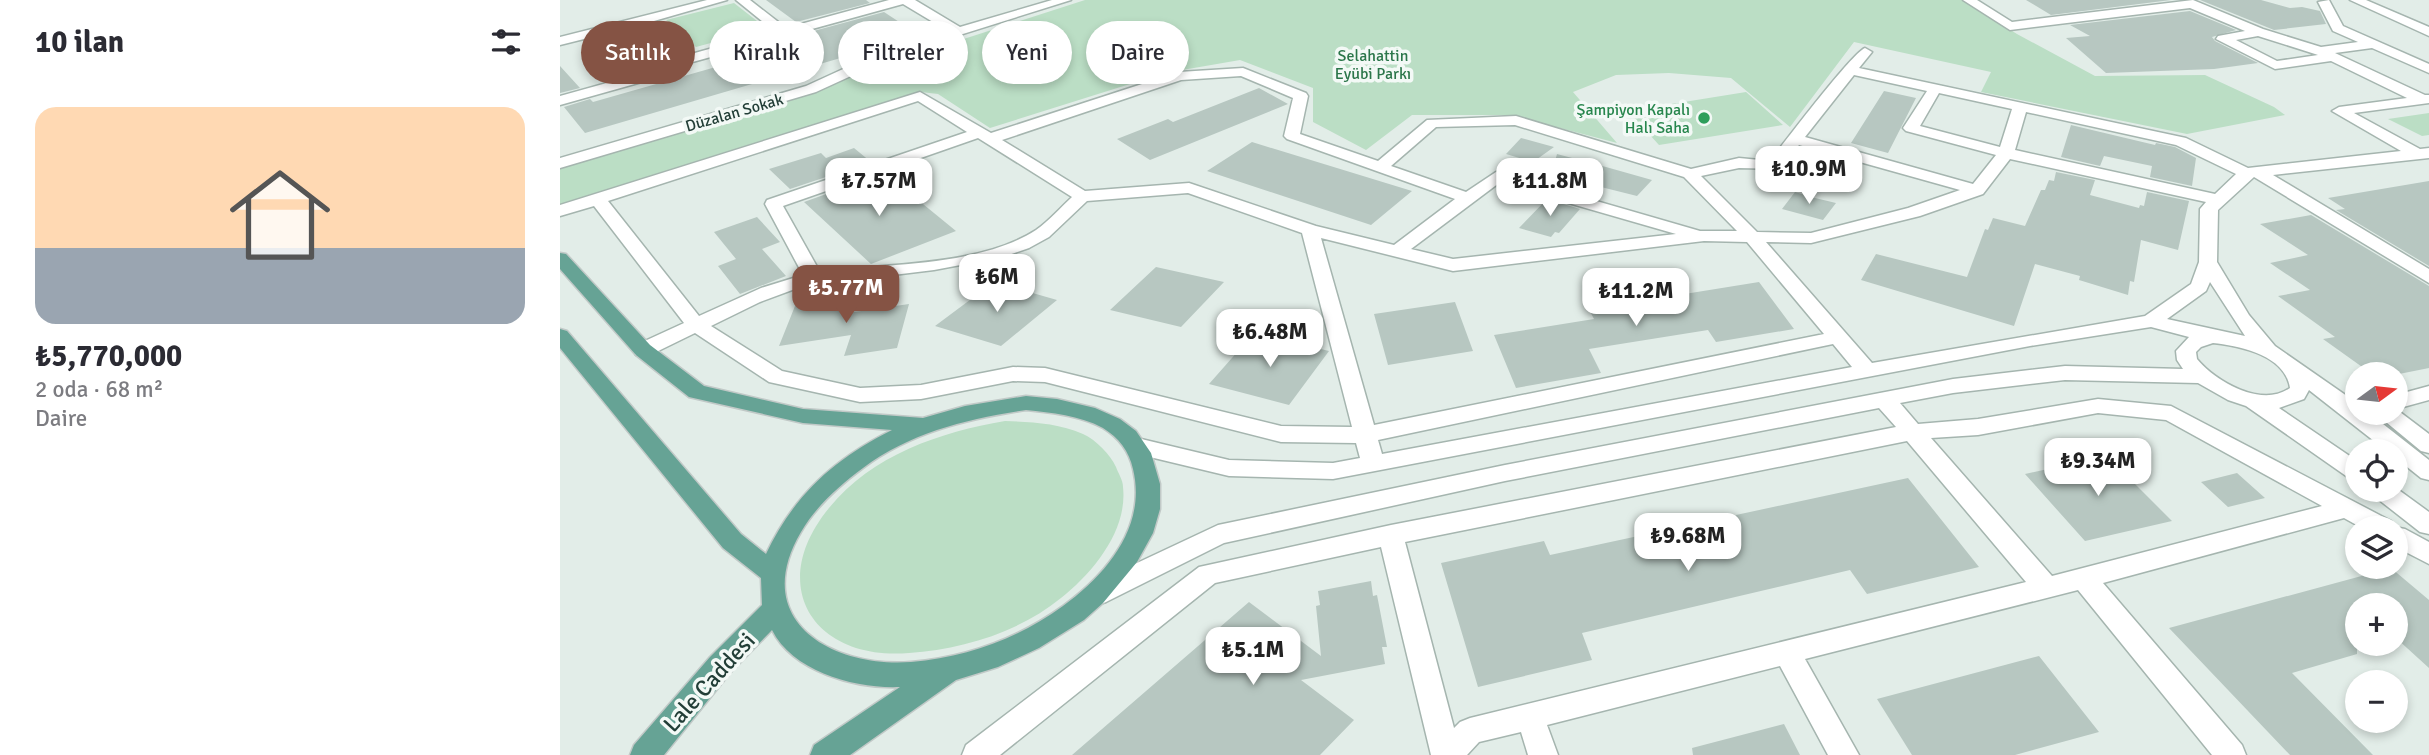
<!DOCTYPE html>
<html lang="tr">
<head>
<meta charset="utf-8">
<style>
  body { margin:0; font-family:Signika,sans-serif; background:#f7f7f7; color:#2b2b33; height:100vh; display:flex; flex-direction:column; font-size:26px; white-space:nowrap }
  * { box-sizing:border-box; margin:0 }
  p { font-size:23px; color:#7c7c81 }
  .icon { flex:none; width:38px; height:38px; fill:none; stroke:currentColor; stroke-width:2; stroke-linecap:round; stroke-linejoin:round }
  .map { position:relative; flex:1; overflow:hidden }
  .panel { display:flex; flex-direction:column; background:#fff; width:560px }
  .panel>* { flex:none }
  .top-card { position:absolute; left:21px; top:21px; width:665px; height:63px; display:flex; gap:14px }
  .needle { width:46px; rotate:75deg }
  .buttons { position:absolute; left:1785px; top:362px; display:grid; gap:14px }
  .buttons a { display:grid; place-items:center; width:63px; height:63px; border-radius:50%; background:#fff; box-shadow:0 4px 10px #0003; font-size:35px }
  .price { position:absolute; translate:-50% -60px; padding:0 16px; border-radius:14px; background:#fff; color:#222; font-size:23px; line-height:46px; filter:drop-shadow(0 2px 4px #0008) }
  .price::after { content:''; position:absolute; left:50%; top:42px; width:21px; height:16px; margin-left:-10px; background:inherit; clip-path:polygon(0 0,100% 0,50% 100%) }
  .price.active { background:#855344; color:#fff }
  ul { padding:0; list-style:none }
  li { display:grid; align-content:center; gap:14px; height:371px; padding:0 35px }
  li span { display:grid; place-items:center; height:217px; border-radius:21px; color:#555 }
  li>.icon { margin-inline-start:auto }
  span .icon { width:126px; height:126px; fill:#fffc; stroke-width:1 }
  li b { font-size:30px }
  h2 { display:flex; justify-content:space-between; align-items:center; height:84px; padding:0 35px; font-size:30px }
  .tag { padding:0 24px; border-radius:32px; background:#fff; box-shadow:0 4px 10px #0003; font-size:24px; line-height:63px }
  .tag.active { background:#855344; color:#fff }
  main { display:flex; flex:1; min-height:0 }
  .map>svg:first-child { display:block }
  .green { fill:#bbdec5 }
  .building { fill:#b7c7c1 }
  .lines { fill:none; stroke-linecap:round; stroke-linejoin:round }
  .minor-casing { stroke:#a5b5af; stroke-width:3 }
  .major-casing { stroke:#c1c9c7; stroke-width:3 }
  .minor { fill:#fff; fill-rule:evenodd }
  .major { fill:#66a395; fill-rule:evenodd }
  .leisure-dot { fill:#2e9e5b; stroke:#f3f9f6; stroke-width:2.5 }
  .labels { text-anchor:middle; stroke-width:7; stroke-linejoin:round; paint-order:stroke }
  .far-park-label { font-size:16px; fill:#2b764a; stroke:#f3f9f6 }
  .far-leisure-label { font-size:16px; fill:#27864d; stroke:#f3f9f6; text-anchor:end }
  .far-street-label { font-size:16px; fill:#223e37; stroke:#f3f9f6 }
  .near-street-label { font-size:23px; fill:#223e37; stroke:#f3f9f6 }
</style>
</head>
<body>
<main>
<section class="panel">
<h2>10 ilan<svg class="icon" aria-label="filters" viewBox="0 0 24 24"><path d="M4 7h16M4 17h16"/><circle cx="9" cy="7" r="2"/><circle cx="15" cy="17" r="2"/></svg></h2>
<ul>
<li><span style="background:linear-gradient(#ffd9b3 65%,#9aa5b1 0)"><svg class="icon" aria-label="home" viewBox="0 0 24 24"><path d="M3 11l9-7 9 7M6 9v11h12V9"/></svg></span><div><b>₺5,770,000</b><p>2 oda · 68 m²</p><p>Daire</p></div></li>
</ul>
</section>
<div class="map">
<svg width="1869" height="755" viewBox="0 0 1869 755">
  <rect width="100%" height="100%" fill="#e2ede8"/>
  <path class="green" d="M525,0h877l55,34 78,42 110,-1 69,32 11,8 -98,19 -206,-42 10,-20 -137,-30 -64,85 -59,-49 -62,-5 -53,2 -43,17 44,51 -106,-28h-99l-46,35 -53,-28v-34l-73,-28 -75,13 -175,55 -52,-34 -17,-2 -361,114v-37z
    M174,3l32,25 -70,19 -30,-27z
    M1186,92l37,33 -124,20 -31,-34z
    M1869,113v22l-7,1 -34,-17z
    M445,421c27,1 53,2 78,13 13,6 27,20 33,33 2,6 7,13 7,20 5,43 -30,86 -62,111 -43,35 -99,51 -152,55 -95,8 -144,-67 -80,-145 43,-53 111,-76 176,-87z"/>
  <path class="building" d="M206,0h100l4,3 -74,19z
    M1466,0h145l-120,15z
    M1640,0h61l29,8 12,-1 18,4 6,13 -52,6z
    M1630,11l46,19 -24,7 3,4 43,22 -44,6 -108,4 -40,-35 24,-2 -20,-11z
    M324,12l35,23 -334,98 -21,-26 26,-8 3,3 225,-64 -8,-6z
    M0,66l20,22 -20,5z
    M699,88l29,16 -138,56 -33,-21 51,-20 5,3z
    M1324,91l32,7 -28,55 -37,-10z
    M1511,125l84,20 1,-2 19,4 21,11 -4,28 -42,-9 2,-11 -48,-10 -4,10 -39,-9z
    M961,138l33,9 -21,15 -27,-8z
    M692,142l160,49 -41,34 -164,-54z
    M294,148l17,14 -81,27 -21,-20 52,-16 5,5z
    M997,154l49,13 46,13 -15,16 -36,-9 -9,10 -34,-10 10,-10 -16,-5z
    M1496,172l39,8 -5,15 49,13 1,-3 4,1 3,-14 42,9 -11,49 -37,-10 -7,42 -4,-1 -2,14 -49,-15 1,-4 -45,-12 -21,62 -153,-46 15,-26 91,23 18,-48 3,1 5,-12 32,8 16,-36h4l4,-10 5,1z
    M325,173l71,58 -85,33 -67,-62z
    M1869,181v85l-93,-56 9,-1 -17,-11z
    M1235,192l20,6 21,5 -13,17 -41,-11z
    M987,199l33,10 -21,24 -4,-1 -4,5 -32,-9z
    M1751,215l118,71v82l-30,6h-27l-49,-35 12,-2 -57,-41 32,-6 -40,-27 38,-8 -48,-31z
    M197,217l23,25 -18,7 24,27 -46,18 -22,-28 18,-7 -22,-27z
    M596,267l68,15 -43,45 -71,-17z
    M434,282l63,18 -56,46 -66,-20z
    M1199,282l35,47 -78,13 -8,-12 -119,19 12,24 -85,15 -22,-53 100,-16 -11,-21 76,-12 7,11z
    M288,294l-7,20 68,-10 -12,44 -53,8 7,-21 -72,11 18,-45z
    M895,302l18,49 -85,14 -14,-51z
    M694,333l75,18 -40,54 -80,-21z
    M1547,456l65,65 -87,20 -60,-67z
    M1677,473l28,25 -37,9 -27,-25z
    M1348,478l71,89 -112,27 -17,-24 -268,63 10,27 -114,27 -37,-124 103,-22 6,14z
    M1831,568l38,32v68l-33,-30v-32h-39v48l-65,19 81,82h-83l-121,-127z
    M811,581l2,15 4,-1 10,52h-5l3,17 -84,16 53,40 -34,35h-248l177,-153 72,54 -5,-50 4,-1 -2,-14z
    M1479,656l60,76 -84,23h-103l-35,-56z
    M1224,724l16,31h-107l-1,-7z"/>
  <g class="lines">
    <g class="minor-casing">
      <path id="minor" d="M147,0h20l-80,23 37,33 90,-25 -38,-31h14l36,28 103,-28h26l45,27 92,-27h19l-172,54 -83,38 -256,76v-10l246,-72 83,-38 59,-17 -45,-27 -214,59 -1,6 -128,36v-9l115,-32 -39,-38 -76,19v-8z
        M1403,0h14l35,22 181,-22 70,29 58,18 37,-5 -25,-11 -15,-29 11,-2 14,26 86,38v9l-57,-25 -37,5 90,42h4v8l-75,10 66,36 9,-1v10l-156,17 156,94v14l-175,-106 -36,33 -1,52 32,53 26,31 82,57v10h12l60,47v20l-8,-2 -25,-20v-6h-8l-79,-62 -5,9 -25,9 78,53v19l-8,-2 -103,-72 -18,-6 -30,-17 -133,-3 -112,13 -53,10 18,21 60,-5 120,-20 73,7 220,115 3,6 11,2 24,13v22l-33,-17v-19h-34l-18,-10 -241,65 139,162 4,10h-34l-134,-165 -273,69 54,96h-31l-48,-89 -233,59 11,30h-30l-7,-23 -42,10 -12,13h-36l-50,-208 -166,36 -215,172h-38l4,-10 233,-178 192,-42 505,-98 -17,-19 -374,73 -281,62 -118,59 -9,3 -9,-3 -4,-8 4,-8 130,-61 287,-60 448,-86 112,-13 118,3 -6,-9 -1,-9 13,-14 -38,-10 -121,19 -697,133 -104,-3 -100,-24 -3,-6 3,-6 8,-2 92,22 104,3 27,-5 -4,-15 -75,-1 -236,-60 -32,-1 -92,18 -61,3 -91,-20 -74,-49 -45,22h-14l-3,-5 3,-5 48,-22 -90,-117 -34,10v-11l360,-113 71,41 188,-61 64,-4 63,25 2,3 -8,38 78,27 49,-41 89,-4 175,53 48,-11 31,3c13,-17 83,-109 95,-113l7,4 -13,16 327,70 62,30 153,-17 -69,-40 7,-4 68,-9 -76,-37 -56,8 -59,-30 2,-3 27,-5 -55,-23 -180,22zM1698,36l57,18 3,1 -41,6 -41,-21zM1294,75l73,16 -24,37 3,3 90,24 -23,29 -168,-47zM681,76l52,22 -9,38 3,3 168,60 -61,46 -78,-19 -127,-43 -104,8 -83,-51 179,-60zM1379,93l73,16 -12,38 -80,-21zM358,101l49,31 -200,68 -2,4 38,71 -42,13 -62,28 -91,-115zM1466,112l150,33 60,29 -21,20 -200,-44zM955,125l169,52 53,54h-37l-204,-59 -30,20 -75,-26 45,-39zM418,138l94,59c-12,11 -23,24 -36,33 -57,37 -150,33 -216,42l-37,-66zM1239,145l161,45 -52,18 -97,25 -54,-1 -56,-56 38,-8 41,1zM1450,159l196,43 -6,7 -1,53 -8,22 -46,32 -273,47 -106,-121 45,1 109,-27 63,-22zM939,183l177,51 -223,25 -42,-10zM628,193l114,40 50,194 -71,-1 -236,-58 -32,-1 -92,18 -61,3 -78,-17 -71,-45 49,-24 43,-16 131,-16 69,-13 26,-9 20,-11 38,-36zM761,238l132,33 251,-30 43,1 77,92 -450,91zM1650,282l35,54 -78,-17 39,-28zM1653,343c27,3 72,12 77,45 -28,20 -74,-6 -93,-29l-1,-7 5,-5zM1273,344l19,23 -470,87 -4,-14zM1538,413l68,7 156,86 -270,70 -121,-138 47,-3zM1347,441l119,141 -556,136 -10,4 -6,6 -49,-186z
        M1790,0h16l63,27v9z
        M1869,386v14l-33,9v-14z
        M1836,409l33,25v19l-8,-2 -46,-38h21z
        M1836,488l33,24v22l-9,-2 -46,-36 -4,-6h26z"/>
    </g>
    <g class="major-casing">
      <path id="major" d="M0,253l6,1 84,91 54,41 99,23 120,9 42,-12 61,-10 31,3 38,9 25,11 16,12 15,22 9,31v25l-7,24 -16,29 -34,41 -19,17 -45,28 -41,19 -42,13 -106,75h-40l4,-10 86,-58c-44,2 -107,-15 -128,-57l-42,43 -66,82h-34l4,-10 76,-88 52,-52 -1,-27 -38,-30 -163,-200v-19l7,2 174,203 25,20c28,-59 68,-95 126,-124l-89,-7 -114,-26 -53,-42 -76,-86zM466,410c26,3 53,5 77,18 16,10 26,23 30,41 14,57 -26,105 -70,137 -46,33 -95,51 -152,56 -80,6 -162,-42 -110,-130 15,-26 39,-47 62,-64 48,-36 105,-49 163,-58z"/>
    </g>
    <use href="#minor" class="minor"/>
    <use href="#major" class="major"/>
  </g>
  <circle class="leisure-dot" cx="1144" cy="118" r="7"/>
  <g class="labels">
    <g class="far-park-label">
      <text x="813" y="61">Selahattin<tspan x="813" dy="18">Eyübi Parkı</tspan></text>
    </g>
    <g class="far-leisure-label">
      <text x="1130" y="115">Şampiyon Kapalı<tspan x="1130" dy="18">Halı Saha</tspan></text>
    </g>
    <g class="far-street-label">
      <text transform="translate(174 112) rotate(-16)" y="6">Düzalan Sokak</text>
    </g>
    <g class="near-street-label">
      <text transform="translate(149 682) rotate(-48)" y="8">Lale Caddesi</text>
    </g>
  </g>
</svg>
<div class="buttons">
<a><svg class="needle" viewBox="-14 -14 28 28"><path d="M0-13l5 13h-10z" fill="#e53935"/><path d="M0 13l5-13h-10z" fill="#7c7c81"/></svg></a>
<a><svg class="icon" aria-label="locate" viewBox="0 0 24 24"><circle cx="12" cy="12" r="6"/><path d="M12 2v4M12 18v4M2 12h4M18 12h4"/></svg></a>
<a><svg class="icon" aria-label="layers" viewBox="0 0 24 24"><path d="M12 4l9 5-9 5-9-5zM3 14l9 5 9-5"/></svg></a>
<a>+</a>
<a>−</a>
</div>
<b class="price" style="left:1249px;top:206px">₺10.9M</b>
<b class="price" style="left:319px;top:218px">₺7.57M</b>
<b class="price" style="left:990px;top:218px">₺11.8M</b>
<b class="price" style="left:437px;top:314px">₺6M</b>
<b class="price active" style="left:286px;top:325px">₺5.77M</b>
<b class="price" style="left:1076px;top:328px">₺11.2M</b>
<b class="price" style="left:710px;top:369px">₺6.48M</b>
<b class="price" style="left:1538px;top:498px">₺9.34M</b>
<b class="price" style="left:1128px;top:573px">₺9.68M</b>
<b class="price" style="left:693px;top:687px">₺5.1M</b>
<div class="top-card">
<a class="tag active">Satılık</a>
<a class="tag">Kiralık</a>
<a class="tag">Filtreler</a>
<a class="tag">Yeni</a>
<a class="tag">Daire</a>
</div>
</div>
</main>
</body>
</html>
